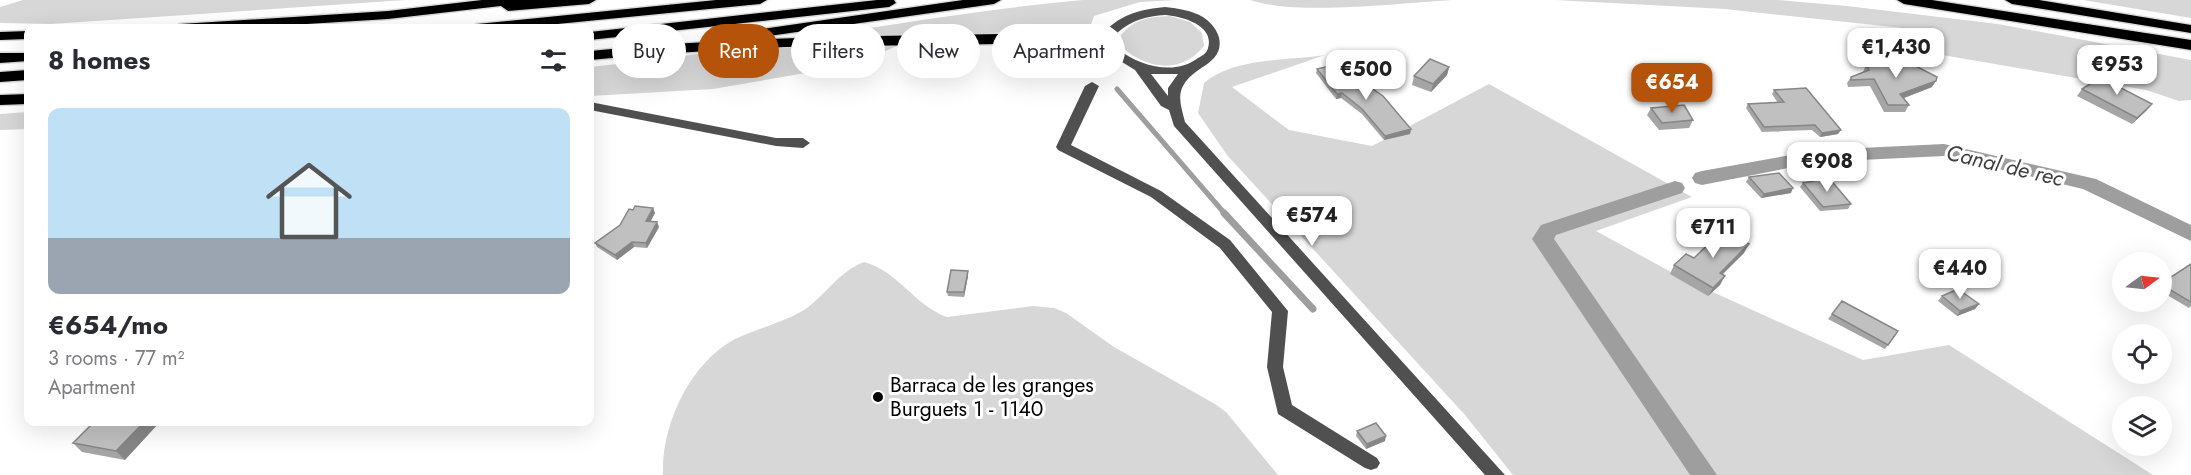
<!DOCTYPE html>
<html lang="en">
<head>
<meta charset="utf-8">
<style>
  body { margin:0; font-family:Jost,sans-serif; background:#f2f2f3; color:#2b2b33; height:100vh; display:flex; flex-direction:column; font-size:22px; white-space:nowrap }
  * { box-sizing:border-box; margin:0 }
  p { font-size:20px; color:#7c7c81 }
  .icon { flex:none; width:33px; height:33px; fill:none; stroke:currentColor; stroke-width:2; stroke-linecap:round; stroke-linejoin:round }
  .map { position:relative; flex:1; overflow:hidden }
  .panel { position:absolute; left:24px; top:24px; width:570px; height:402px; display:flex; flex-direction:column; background:#fff; border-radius:12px; box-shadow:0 6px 24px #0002 }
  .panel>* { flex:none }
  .hud { position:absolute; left:612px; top:24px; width:570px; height:54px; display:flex; gap:12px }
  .needle { width:39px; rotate:75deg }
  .fabs { position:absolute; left:2112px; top:252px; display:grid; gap:12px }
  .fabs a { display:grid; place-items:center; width:60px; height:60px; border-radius:50%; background:#fff; box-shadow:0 6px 24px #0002; font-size:30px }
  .price { position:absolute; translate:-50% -51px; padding:0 14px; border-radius:12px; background:#fff; color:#222; font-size:20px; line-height:39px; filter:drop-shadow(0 2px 3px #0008) }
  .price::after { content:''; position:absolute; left:50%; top:36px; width:18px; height:14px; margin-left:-9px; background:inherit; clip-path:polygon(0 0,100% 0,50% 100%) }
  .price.selected { background:#b45309; color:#fff }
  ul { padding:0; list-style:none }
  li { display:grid; align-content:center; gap:12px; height:318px; padding:0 24px }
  li span { display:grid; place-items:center; height:186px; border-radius:12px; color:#555 }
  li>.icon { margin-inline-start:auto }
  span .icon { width:108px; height:108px; fill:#fffc; stroke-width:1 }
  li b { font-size:26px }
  h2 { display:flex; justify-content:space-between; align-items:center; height:72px; padding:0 24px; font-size:26px }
  .tag { padding:0 21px; border-radius:27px; background:#fff; box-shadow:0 6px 24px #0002; font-size:21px; line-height:54px }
  .tag.selected { background:#b45309; color:#fff }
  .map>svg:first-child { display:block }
  .green { fill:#d7d7d7 }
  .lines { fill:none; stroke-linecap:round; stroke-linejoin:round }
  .stream-far1 { stroke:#9e9e9e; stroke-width:5 }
  .stream { stroke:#9e9e9e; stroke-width:7 }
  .canal { fill:#9e9e9e; fill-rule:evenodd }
  .highway-casing { stroke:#dbdbdb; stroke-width:3 }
  .minor { fill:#505050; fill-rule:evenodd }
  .highway { fill:#000; fill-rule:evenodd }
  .wall { fill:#a5a5a5 }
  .shaded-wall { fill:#868686 }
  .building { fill:#c0c0c0; stroke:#868686; stroke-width:1.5 }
  .poi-dot { fill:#000; stroke:#fff; stroke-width:2 }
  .labels { text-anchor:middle; stroke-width:6; stroke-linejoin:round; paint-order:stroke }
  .poi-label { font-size:21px; fill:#000; stroke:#fff; text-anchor:start }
  .water-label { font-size:22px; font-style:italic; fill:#3f3f3f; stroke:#fff }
</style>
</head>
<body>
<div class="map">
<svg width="2191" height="475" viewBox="0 0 2191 475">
  <rect width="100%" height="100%" fill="#fff"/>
  <path class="green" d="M23,0h383l-355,24 -51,-1v-16z
    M1083,0h93l-36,2 -46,14 -7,19 -66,-3 -100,3 -64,29 -144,25 -123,7v-29c165,-16 327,-52 493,-67z
    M1250,0h202c-52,3 -155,16 -202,0z
    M1555,0h222l70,6 151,18 193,36v40l-12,1 -33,-11 -221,-38 -13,-23 -187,-20z
    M2083,0h108v18z
    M1170,16l20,6 12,11 2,13c-22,28 -57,24 -82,1l-1,-12c15,-17 28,-18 49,-19z
    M1325,55l-93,32 57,43 83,16 117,-62 203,113 -96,34 86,47 181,82 86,-15 204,130h-640l-48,-60 -238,-260 -29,-42 6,-30c31,-26 82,-22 121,-28z
    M28,112v17l-28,1v-16z
    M864,262c34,9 51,44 83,55l86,-11 21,2 12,5 48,34 101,57 11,8 52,63h-615c-2,-50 27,-112 72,-136 23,-11 51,-17 72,-31 20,-15 33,-37 57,-46z"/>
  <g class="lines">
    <path class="stream-far1" d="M1117,89l109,126"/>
    <path class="stream" d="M1224,213l89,96"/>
    <path class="canal" d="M1944,144l152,35 95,46v16l-108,-52 -139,-33 -125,6 -117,23 -7,-2 -3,-5 3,-5 7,-2 117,-21z
      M1675,181l7,2 3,5 -3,5 -126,42 -2,4 163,236h-27l-158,-236 9,-14z"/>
    <g class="highway-casing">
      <path id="highway" d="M482,0h114l-7,4 -81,7 -7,-5 -113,13 -145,9h-70l7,-4 208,-13z
        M716,0h51l-7,4 -243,24h-47l7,-4z
        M877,0h17l2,3 -7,4 -299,33v-8z
        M963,0h38l-7,4 -232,33 -7,-4 7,-4z
        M1897,0h35l259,40v10l-287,-46z
        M2005,0h34l152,25v8l-179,-29z
        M28,31v8l-28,1v-8z
        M1062,33l56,15 3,3 -8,5 -51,-13 -278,4 -128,7 -66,6v-9c157,-16 314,-15 472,-18z
        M0,53h28v8l-28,2z
        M28,70v10l-28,2v-10z
        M28,94v10l-28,1v-10z"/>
    </g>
    <path class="minor" d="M1165,7c12,1 22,3 32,7 17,7 31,28 17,44 -9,10 -24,14 -31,28 -6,11 -1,24 2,36l320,353h-20l-311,-349 -5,-16 -8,-4 -26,-36 -26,-16 -4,-22c15,-18 38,-23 60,-25zM1165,15c16,1 50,10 43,33 -1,5 -6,8 -10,10 -23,18 -58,8 -79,-8l-2,-17c15,-13 30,-17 48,-18zM1151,74h27l-10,14v8z
      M1092,82l7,4 -28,59 90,46 69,49 58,71 -5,56 9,38 85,53 3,5 -3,5 -6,2 -6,-2 -87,-54 -11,-47 5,-55 -52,-64 -69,-51 -93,-47 -2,-3 29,-61z
      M590,102l186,36h27l7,5 -7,5 -27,-2 -186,-36z"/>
    <use href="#highway" class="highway"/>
  </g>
  <path class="wall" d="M1866,65l12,1 54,21 -28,11 5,7 -4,7h-21l-14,-26 -22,1 -1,-4 4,-6 12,-5z
    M1449,67l-2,8 -16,17 -19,-7 2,-9z
    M1317,69l24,4 70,56 -1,5 -26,6 -22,-26 -21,-16 -5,1 -20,-26z
    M2123,82l-4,5 28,23 -15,14 -55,-28 5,-7z
    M1774,90l64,44 -18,3 -8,-7 -50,2 -16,-24 2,-4 30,-1 -6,-9z
    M1651,108l42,12 -4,8 -30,2 -12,-15z
    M1749,177l42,16 -30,5 -15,-16z
    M1803,183l48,21 -3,5 -28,2 -20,-24z
    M655,213l-5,9h7l2,5 -12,21 -13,-1 -17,13 -20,-13 -2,-4z
    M1744,253l-22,21 -2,11 -12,11 -38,-22 4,-9 20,-7z
    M2191,264v42l-2,2 -27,-16v-9z
    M968,271v5l-4,21 -16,-1 -1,-4z
    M1942,296l37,8 -4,5 -18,7 -19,-15z
    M1832,314l66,17 -13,18 -57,-30z
    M94,422l31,38 -43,-8 -9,-9z
    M1357,431l28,10 -19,8 -10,-13z"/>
  <path class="shaded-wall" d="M1449,67l-2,8 -16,17 2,-8z
    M1936,81l-4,6 -36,14 4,-7z
    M1342,93l-1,5 -5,1 1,-5z
    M2152,104l-5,6 -15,14 5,-6z
    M1411,129l-1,5 -26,6 1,-4z
    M1841,130l-3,4 -18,3 2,-4z
    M1793,188l-2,5 -30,5 3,-4z
    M653,208l2,5 -7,13 -2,-5z
    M657,222l2,5 -12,21 -1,-5z
    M632,242l2,5 -17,13 -2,-5z
    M1749,244l-5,9 -29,29 5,-9z
    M968,271v5l-4,21v-5z
    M1725,276l-5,9 -12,11 5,-8z
    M1979,304l-4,5 -18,7 3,-5z
    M144,422h16l-35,38 -9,-9z
    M1386,436l-1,5 -19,8 1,-5z"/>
  <path class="building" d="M1430,59l19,8 -16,17 -19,-8z
    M1873,60l5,6 17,-6 4,2 5,-2 33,17 -1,4 -36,13 9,11h-21l-14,-26 -23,1v-3l18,-7 -3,-5z
    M1334,65l7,8 6,-1 19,20 7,-3 10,7 28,33 -26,7 -23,-27 -20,-16 -5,1 -20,-25z
    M2106,74l17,8 -6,4 35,18 -15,14 -55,-29z
    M1806,88l35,42 -19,3 -7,-8 -51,2 -16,-23 36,-2 -10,-12z
    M1684,105l9,15 -31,3 -11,-15z
    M1779,173l14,15 -29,6 -15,-17z
    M1829,178l22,26 -28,3 -20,-24z
    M635,206l18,2 -7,13 11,1 -11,21 -14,-1 -17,13 -20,-12 25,-18 9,-16 4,1z
    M1723,230l26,14 -29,29 5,3 -12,12 -39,-23 12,-11 8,4z
    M2191,264v38l-29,-17v-2z
    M951,270l17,1 -4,21h-17z
    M1958,289l21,15 -19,7 -18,-15z
    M1842,301l56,30 -10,14 -56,-31z
    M94,422h50l-28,29 -43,-8z
    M1376,423l10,13 -19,8 -10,-13z"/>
  <circle class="poi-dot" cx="878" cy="397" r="6"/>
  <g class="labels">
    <g class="poi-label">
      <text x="890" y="392">Barraca de les granges<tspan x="890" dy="24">Burguets 1 - 1140</tspan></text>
    </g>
    <g class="water-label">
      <text transform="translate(2005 165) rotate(13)" y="8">Canal de rec</text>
    </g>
  </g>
</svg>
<div class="fabs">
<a><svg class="needle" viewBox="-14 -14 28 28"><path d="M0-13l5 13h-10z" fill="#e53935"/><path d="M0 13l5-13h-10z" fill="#7c7c81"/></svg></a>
<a><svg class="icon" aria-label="locate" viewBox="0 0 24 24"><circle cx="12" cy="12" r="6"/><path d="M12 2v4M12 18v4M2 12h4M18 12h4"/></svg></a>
<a><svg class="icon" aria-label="layers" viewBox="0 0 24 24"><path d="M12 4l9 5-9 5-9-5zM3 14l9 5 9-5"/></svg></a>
</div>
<b class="price" style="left:1896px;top:79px">€1,430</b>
<b class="price" style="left:2117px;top:96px">€953</b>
<b class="price" style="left:1366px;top:101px">€500</b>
<b class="price selected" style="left:1672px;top:114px">€654</b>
<b class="price" style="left:1827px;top:193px">€908</b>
<b class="price" style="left:1312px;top:247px">€574</b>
<b class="price" style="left:1713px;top:259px">€711</b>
<b class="price" style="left:1960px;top:300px">€440</b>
<div class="hud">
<a class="tag">Buy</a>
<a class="tag selected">Rent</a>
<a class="tag">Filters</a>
<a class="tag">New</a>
<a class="tag">Apartment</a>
</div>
<section class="panel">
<h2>8 homes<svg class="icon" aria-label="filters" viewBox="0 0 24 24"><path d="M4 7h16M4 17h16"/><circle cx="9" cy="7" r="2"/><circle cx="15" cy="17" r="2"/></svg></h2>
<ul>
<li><span style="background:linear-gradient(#bfe0f5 70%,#9aa5b1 0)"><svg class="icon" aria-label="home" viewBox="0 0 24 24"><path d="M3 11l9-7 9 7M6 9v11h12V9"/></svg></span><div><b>€654/mo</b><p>3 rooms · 77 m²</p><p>Apartment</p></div></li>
</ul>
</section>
</div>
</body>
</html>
